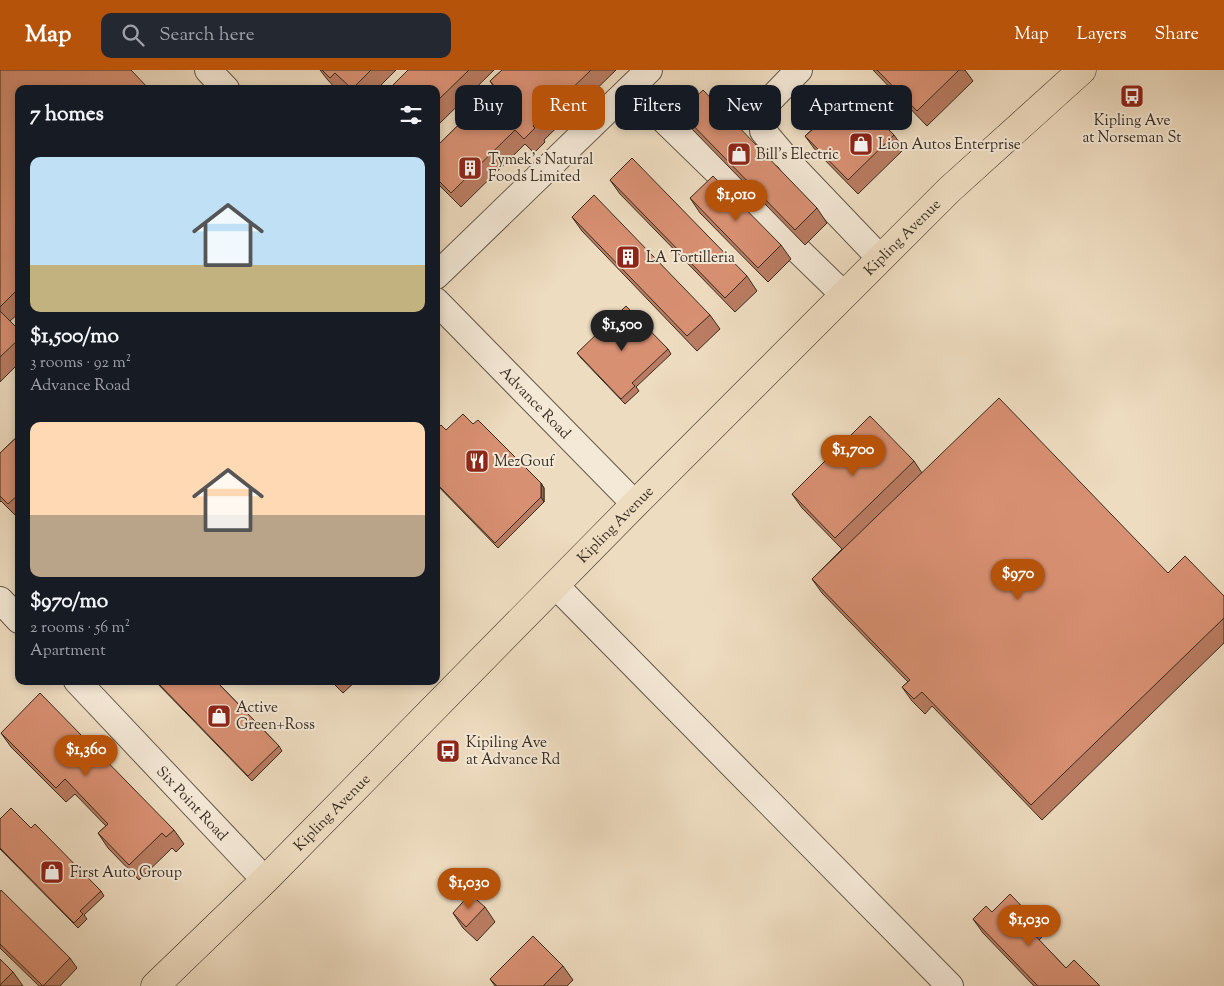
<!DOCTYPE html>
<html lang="en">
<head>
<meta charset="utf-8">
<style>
  body { margin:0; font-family:"Sorts Mill Goudy",serif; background:#242831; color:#f1f3f6; height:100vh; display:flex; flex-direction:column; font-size:19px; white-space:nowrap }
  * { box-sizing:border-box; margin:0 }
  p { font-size:16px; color:#9ea1a6 }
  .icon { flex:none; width:28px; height:28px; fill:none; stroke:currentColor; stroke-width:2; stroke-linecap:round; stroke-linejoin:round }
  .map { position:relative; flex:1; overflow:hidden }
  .drawer { position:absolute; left:15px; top:15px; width:425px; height:600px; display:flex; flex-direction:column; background:#171b24; border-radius:10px; box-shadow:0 2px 8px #0003 }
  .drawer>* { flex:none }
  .hud { position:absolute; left:455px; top:15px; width:475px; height:45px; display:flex; gap:10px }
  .price { position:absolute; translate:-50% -42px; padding:0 11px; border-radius:18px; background:#b45309; color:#fff; font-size:16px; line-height:32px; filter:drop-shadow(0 1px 2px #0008) }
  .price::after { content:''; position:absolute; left:50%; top:30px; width:15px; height:11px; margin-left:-8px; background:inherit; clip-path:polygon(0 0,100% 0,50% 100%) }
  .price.current { background:#222; color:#fff }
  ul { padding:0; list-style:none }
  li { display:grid; align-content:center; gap:10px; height:265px; padding:0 15px }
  li span { display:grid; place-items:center; height:155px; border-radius:10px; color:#555 }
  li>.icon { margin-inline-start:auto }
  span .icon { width:90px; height:90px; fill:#fffc; stroke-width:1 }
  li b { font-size:21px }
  h2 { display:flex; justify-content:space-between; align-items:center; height:60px; padding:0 15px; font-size:21px }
  .tag { padding:0 18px; border-radius:10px; background:#171b24; box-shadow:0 2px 8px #0003; font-size:18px; line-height:45px }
  .tag.current { background:#b45309; color:#fff }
  header { display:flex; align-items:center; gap:30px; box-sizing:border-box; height:70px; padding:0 25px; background:#b45309; color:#fff }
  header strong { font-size:24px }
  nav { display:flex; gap:28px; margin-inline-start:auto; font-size:18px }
  .search { width:350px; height:45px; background:#242831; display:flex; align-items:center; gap:12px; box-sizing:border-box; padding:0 18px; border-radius:10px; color:#9ea1a6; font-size:19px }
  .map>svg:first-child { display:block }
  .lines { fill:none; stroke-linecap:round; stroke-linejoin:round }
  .minor-casing { stroke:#645849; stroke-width:28 }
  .major-casing { stroke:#362c21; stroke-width:29 }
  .minor { stroke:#f4e8d6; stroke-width:26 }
  .major { stroke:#eedcc0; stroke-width:28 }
  .wall { fill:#ba7c62; stroke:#362c21 }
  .shaded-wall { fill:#976550; stroke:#362c21 }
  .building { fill:#d89072; stroke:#362c21 }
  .labels { text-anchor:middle; stroke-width:4; stroke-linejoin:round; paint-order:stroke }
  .poi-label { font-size:15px; fill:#362c21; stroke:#f4e8d6; text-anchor:start }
  .street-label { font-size:15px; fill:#362c21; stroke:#f4e8d6 }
</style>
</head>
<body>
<header>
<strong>Map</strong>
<div class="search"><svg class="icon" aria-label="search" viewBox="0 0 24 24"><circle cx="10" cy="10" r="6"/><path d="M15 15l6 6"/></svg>Search here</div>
<nav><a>Map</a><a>Layers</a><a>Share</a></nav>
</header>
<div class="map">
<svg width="1224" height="916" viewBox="0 0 1224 916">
  <rect width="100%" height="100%" fill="#eedcc0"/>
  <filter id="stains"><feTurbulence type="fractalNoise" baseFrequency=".004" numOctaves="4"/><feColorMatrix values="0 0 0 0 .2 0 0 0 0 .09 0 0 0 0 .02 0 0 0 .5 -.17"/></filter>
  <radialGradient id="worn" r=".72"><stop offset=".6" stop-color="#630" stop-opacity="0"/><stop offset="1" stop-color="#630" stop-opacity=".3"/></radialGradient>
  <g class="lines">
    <g class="minor-casing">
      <g id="minor">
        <path d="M208,0l18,19"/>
        <path d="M799,0l-36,37v24l32,38 85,89"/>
        <path d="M631,18l213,207"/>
        <path d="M436,206l213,-206"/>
        <path id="s1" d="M436,231l199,203"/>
        <path d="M555,515l395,401"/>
        <path d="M0,530l19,20"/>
        <path id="s2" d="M77,611l188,199"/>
      </g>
    </g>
    <g class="major-casing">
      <g id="major">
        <path id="s3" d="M155,916l110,-106 370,-376 314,-314 133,-120"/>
      </g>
    </g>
    <use href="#minor" class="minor"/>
    <use href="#major" class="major"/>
  </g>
  <path class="wall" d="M0,0l19,19v224l-9,8 9,9v33l-19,19z
    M320,0h76l-19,19h-30l-2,-2 -1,2h-8l-9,-10z
    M408,0h86l-58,57v-38z
    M502,0h114l-72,70 1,2 -11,11 -9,-9 -64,63 -25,-25v-35l59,-58 -5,-8z
    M873,0h92l8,11 -46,45z
    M849,23l45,42 10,14 -46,45 -42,-43 -11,-15 11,-10 -6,-9z
    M680,42l98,55 4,6 35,35 10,15 -22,22 -115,-118z
    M610,110l137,96 10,15 -22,21 -115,-118z
    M690,128l91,47 10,14 -23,23 -68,-69z
    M572,147l138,98 10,14 -23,22 -115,-120z
    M668,279l3,5 -35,33 3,4 -14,13 -44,-46 -4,-5z
    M436,316l3,4 -3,3z
    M473,354l68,59 3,5v14l-46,46 -62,-64v-54h10z
    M19,365v84l-18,-18 -1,1v-49z
    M914,391l8,12 302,123v47l-182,177 -110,-114 -7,8 -13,-13 -10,-14 6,-5 -86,-89 -10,-14 30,-30 -40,-41 -10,-14z
    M155,611h61l63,65 3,5 -30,30z
    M331,611h25l-13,12z
    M1,663l173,97 10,14 -8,8 -4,-4 -33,32 -31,-32 -10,-15 8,-7 -31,-32 -9,8 -55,-55z
    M0,749l31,9 70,63 3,5 -20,19 3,4 -9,9 -78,-79z
    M0,822l70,66 7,10 -17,18h-21l-39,-38z
    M485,837l10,15 -18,19 -14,-13 -10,-15z
    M992,842l42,7 11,15 -6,6 27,28 34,18h-66l-51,-53 -10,-14z
    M0,889l13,13 10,14h-23z
    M563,896l10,14 -6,6h-72l-5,-7z"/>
  <path class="shaded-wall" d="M541,413l3,5v14l-3,-5z"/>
  <path class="building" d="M0,0h131l18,19h-130v199l-19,19z
    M322,0h49l-19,19 -17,-16 -5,5z
    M408,0h61l-33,32v-13h-47z
    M502,0h89l-58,56 2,2 -11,11 -9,-9 -64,63 -15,-15v-31l60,-59 -6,-7z
    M877,0h82l-42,41z
    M842,16l7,7 2,-2 43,44 -46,45 -43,-44 13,-11 -8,-8z
    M703,20l114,118 -22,22 -115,-118z
    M632,88l115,118 -22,22 -115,-118z
    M713,106l68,69 -23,23 -68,-70z
    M594,125l116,120 -23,21 -115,-119z
    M626,236l42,43 -36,34 3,3 -14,13 -44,-46z
    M0,241l19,19v9l-19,18z
    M999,328l169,175 17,-17 39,40v22l-193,187 -109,-113 -8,7 -12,-12 8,-7 -98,-101z
    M463,344l10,10 5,-4 63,63v14l-46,46 -59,-60v-53l5,-5 5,5z
    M870,346l44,45 -79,77 -43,-44z
    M19,365v59l-11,10 -8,-8v-43z
    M156,611h60l63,65 -31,30z
    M40,623l134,137 -8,7 -4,-4 -33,32 -31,-32 10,-9 -43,-45 -9,9 -55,-55z
    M11,738l20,20 4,-4 66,67 -21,20 3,3 -9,9 -74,-75v-29z
    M1,820l69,68 -27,28 -43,-42v-52z
    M470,824l15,13 -19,20 -13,-14z
    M1010,824l24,25 -7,8 39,41 8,-8 26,26h-62l-65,-67 13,-13 6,6z
    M533,866l30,30 -20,20h-46l-7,-7z
    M0,889l13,13 -13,13z"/>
  <defs>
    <g id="bus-square" transform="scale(1.25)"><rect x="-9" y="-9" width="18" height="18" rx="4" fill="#8f2418" stroke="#f4e8d6"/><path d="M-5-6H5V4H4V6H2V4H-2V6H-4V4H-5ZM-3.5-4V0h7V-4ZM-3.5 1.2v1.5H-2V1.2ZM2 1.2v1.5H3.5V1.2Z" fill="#fff"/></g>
    <g id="shop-square" transform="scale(1.25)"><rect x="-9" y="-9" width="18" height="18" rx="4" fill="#8f2418" stroke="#f4e8d6"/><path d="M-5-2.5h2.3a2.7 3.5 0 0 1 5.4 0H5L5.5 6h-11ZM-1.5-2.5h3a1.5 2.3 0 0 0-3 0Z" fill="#fff"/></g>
    <g id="building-square" transform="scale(1.25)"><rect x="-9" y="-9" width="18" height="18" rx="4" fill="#8f2418" stroke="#f4e8d6"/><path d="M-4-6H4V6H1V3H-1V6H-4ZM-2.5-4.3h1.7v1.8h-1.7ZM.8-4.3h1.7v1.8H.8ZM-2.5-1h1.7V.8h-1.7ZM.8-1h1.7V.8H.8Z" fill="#fff"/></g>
    <g id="restaurant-square" transform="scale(1.25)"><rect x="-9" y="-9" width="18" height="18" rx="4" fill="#8f2418" stroke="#f4e8d6"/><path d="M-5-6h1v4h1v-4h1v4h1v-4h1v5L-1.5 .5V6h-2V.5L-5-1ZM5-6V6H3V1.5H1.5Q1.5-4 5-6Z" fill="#fff"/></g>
  </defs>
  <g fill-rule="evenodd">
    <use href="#bus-square" x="1132" y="26"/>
    <use href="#shop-square" x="861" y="74"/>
    <use href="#shop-square" x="739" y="84"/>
    <use href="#building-square" x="470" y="98"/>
    <use href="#building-square" x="628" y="187"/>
    <use href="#restaurant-square" x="477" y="391"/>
    <use href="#shop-square" x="219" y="646"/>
    <use href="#bus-square" x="448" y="681"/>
    <use href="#shop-square" x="52" y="802"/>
  </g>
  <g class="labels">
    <g class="poi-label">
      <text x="1132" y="55" text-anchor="middle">Kipling Ave<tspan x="1132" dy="17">at Norseman St</tspan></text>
      <text x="878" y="79">Lion Autos Enterprise</text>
      <text x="756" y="89">Bill's Electric</text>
      <text x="488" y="94">Tymek's Natural<tspan x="488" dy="17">Foods Limited</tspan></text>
      <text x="646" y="192">LA Tortilleria</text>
      <text x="494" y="396">MezGouf</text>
      <text x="236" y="642">Active<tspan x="236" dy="17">Green+Ross</tspan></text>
      <text x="466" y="677">Kipiling Ave<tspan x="466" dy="17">at Advance Rd</tspan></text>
      <text x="70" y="807">First Auto Group</text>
    </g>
    <g class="street-label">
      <text dy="5" stroke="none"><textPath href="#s3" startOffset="1058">Kipling Avenue</textPath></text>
      <text dy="5" stroke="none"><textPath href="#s1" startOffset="142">Advance Road</textPath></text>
      <text dy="5" stroke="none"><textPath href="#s3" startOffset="652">Kipling Avenue</textPath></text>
      <text dy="5" stroke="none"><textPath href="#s2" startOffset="168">Six Point Road</textPath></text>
      <text dy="5" stroke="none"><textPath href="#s3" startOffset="248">Kipling Avenue</textPath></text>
    </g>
  </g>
  <rect width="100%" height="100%" filter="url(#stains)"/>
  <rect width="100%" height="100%" fill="url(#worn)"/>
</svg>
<b class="price" style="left:736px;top:152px">$1,010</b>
<b class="price current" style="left:622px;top:282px">$1,500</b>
<b class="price" style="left:853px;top:407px">$1,700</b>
<b class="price" style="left:1018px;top:531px">$970</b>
<b class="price" style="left:86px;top:707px">$1,360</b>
<b class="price" style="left:469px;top:840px">$1,030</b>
<b class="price" style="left:1029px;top:877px">$1,030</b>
<div class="hud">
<a class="tag">Buy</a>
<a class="tag current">Rent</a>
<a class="tag">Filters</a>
<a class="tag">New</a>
<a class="tag">Apartment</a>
</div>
<section class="drawer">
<h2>7 homes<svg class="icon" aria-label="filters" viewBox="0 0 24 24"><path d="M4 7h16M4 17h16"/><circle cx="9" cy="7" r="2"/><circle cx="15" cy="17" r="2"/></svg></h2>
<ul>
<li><span style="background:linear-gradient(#bfe0f5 70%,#c2b280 0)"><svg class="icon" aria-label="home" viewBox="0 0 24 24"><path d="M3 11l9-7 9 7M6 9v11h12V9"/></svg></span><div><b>$1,500/mo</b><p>3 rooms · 92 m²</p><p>Advance Road</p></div></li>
<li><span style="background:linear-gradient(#ffd9b3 60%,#b9a48a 0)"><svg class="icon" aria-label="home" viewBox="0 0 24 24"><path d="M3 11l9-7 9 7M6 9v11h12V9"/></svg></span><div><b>$970/mo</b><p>2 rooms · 56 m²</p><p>Apartment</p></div></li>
</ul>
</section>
</div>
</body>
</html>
